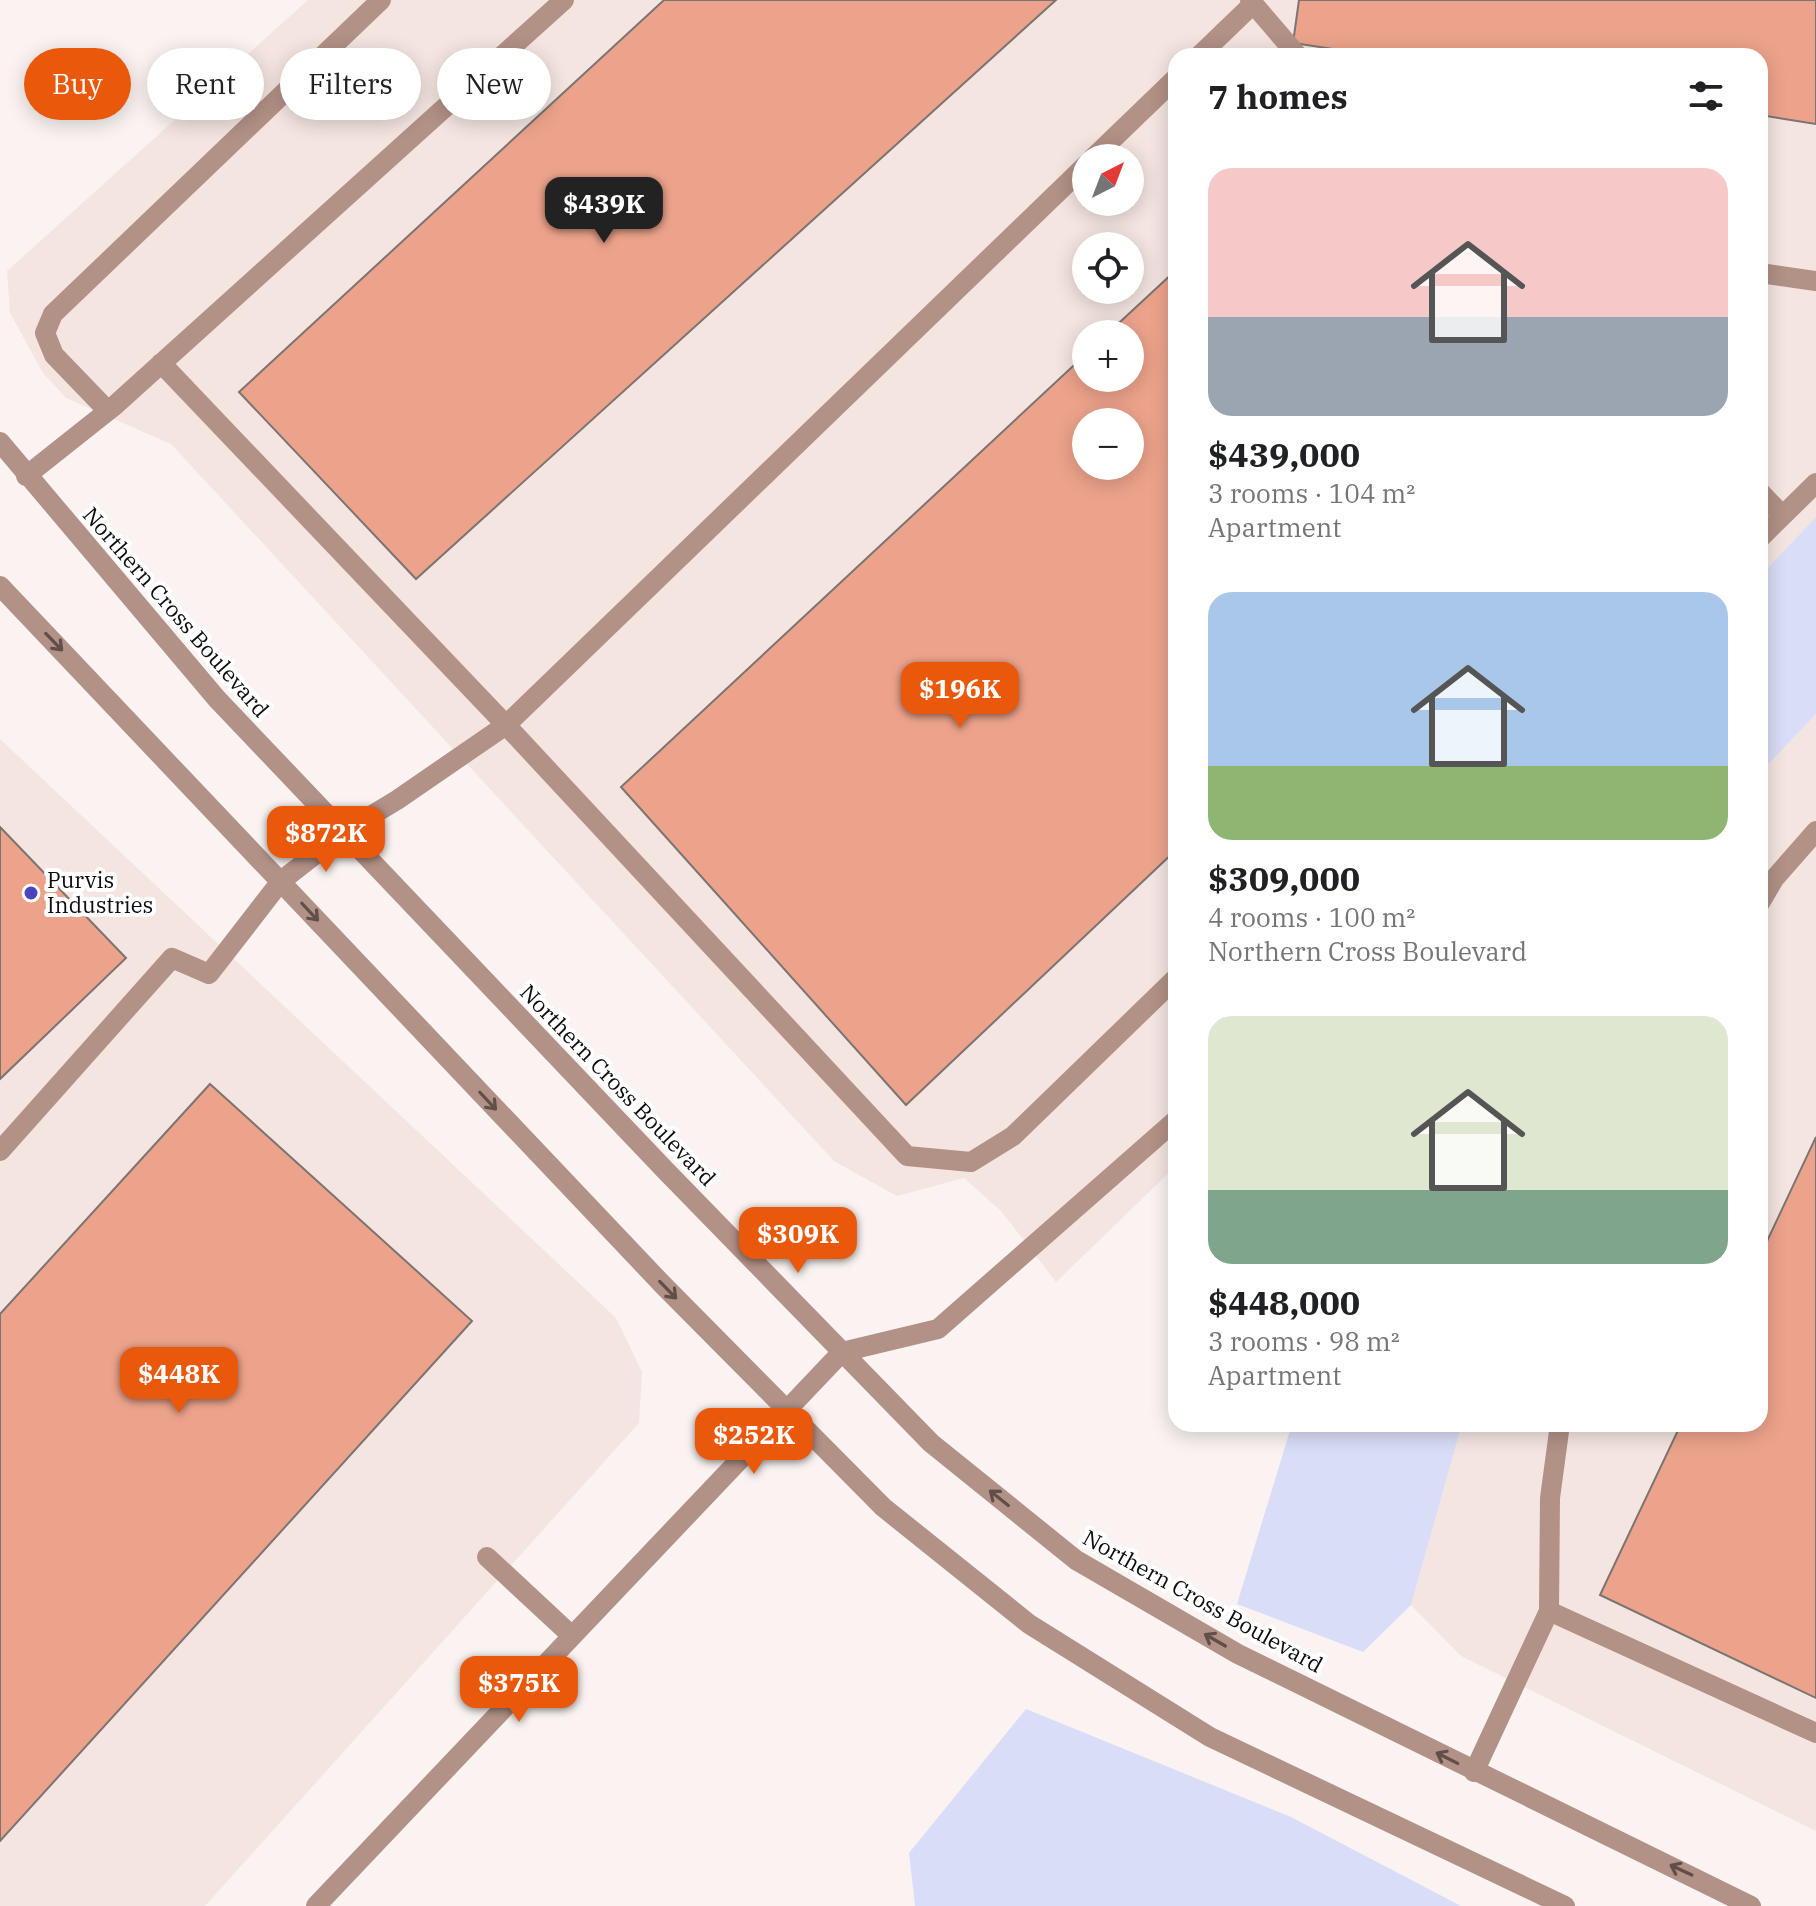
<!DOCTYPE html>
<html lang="en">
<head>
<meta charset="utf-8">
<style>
  body { margin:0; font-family:"IBM Plex Serif",serif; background:#f6f6f6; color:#202124; height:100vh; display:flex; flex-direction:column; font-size:30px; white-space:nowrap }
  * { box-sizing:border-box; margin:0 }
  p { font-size:26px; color:#757577 }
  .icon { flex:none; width:44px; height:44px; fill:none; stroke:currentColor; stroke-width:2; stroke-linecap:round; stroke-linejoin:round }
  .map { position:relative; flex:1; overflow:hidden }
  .details { position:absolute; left:1168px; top:48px; width:600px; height:1384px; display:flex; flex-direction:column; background:#fff; border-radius:24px; box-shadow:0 4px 20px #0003 }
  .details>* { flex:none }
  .top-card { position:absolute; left:24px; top:48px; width:760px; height:72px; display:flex; gap:16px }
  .needle { width:52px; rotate:42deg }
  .fabs { position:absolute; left:1072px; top:144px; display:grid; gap:16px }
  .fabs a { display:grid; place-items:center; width:72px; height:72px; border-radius:50%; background:#fff; box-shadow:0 4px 20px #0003; font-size:40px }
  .price { position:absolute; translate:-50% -68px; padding:0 18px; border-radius:16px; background:#ea580c; color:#fff; font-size:26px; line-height:52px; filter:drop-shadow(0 2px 4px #0008) }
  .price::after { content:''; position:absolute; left:50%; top:48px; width:24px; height:18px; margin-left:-12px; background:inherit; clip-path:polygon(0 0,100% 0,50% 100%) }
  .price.current { background:#222; color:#fff }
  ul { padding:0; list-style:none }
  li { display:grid; align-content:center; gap:16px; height:424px; padding:0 40px }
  li span { display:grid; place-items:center; height:248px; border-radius:24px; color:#555 }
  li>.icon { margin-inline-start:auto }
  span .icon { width:144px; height:144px; fill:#fffc; stroke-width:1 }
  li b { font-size:34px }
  h2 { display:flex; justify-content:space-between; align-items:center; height:96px; padding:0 40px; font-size:34px }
  .chip { padding:0 28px; border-radius:36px; background:#fff; box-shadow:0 4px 20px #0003; font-size:28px; line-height:72px }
  .chip.current { background:#ea580c; color:#fff }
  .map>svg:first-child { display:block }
  .built { fill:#f4e5e0; fill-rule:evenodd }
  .green { fill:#d9ddf7 }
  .building { fill:#eda38b; stroke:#7a7472; stroke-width:2; fill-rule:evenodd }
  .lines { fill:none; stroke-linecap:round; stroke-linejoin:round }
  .minor { stroke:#b29186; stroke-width:20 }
  .oneway { stroke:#604e48 }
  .poi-dot { fill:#4944bb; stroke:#fff; stroke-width:3 }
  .labels { text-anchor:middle; stroke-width:8; stroke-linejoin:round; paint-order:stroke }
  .street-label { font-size:22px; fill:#0e0b0b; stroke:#fff }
  .poi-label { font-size:22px; fill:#0e0b0b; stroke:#fff; text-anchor:start }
</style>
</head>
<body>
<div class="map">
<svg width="1816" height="1906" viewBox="0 0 1816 1906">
  <rect width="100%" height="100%" fill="#faf3f1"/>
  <path class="built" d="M308,0h1508v517l-56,59v-520h-584v1110l-120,116 -55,-71 -37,-33 -67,18 -63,-35 -663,-717 -105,-46 -23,-25 -33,-60 -3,-42zM1086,158h44v44h-44zM1086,246h44v44h-44zM1086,334h44v44h-44zM1086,422h44v44h-44z
    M1816,714v1117l-355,-175 -50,-51 51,-181h298v-651z
    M0,739l616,579 26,54 -3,51 -434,483h-205z"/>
  <path class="green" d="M1816,517v197l-56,59v-197z
    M1292,1424h170l-51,181 -48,47 -126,-48z
    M1026,1709l265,108 170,89h-546l-6,-53z"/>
  <path class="building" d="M664,0h392l-640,579 -177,-187z
    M1299,0h517v124l-56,-9v-59h-381l-86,-13z
    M1176,270v580l-270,255 -285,-318 465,-433v24h44v-44h-23zM1086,422h44v44h-44z
    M0,827l126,131 -126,121z
    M210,1084l262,237 -472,520v-527z
    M1816,1137v561l-216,-103 81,-171h79v-168z"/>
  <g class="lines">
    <path class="minor" d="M1250,0l48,56
      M1199,56l54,-52
      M1093,158l83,-80
      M1760,273l56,8
      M161,363l345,362 401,431 64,6 42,-26 163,-158
      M108,411l-54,-56 -9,-22 8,-19 328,-314
      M0,442l217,257 448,471 266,273 145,117 162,94 513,252
      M26,476l87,-69 451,-407
      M1760,492l22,23
      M1760,538l56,-55
      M0,586l663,699 220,222 146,117 181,113 355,169
      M1760,903l14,-24 42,-48
      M0,1151l172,-193 37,16 72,-93 63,-49 53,-32 109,-75 580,-560
      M487,1557l85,79
      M1549,1611l267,122
      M1474,1772l75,-161 1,-113 10,-74
      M316,1906l526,-554 96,-23 238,-209"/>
  </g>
  <defs><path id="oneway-shaft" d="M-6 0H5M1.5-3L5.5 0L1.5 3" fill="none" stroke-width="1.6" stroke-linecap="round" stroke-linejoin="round" transform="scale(2)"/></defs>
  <g class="oneway">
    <use href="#oneway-shaft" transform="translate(54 642) rotate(46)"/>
    <use href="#oneway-shaft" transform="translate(310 912) rotate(47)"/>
    <use href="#oneway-shaft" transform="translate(488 1101) rotate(47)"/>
    <use href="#oneway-shaft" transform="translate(668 1290) rotate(46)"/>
    <use href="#oneway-shaft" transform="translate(999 1498) rotate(-141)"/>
    <use href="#oneway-shaft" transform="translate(1215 1640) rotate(-150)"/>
    <use href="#oneway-shaft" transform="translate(1447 1758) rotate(-153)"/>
    <use href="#oneway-shaft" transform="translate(1681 1870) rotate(-155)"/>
  </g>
  <circle class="poi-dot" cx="31" cy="893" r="8"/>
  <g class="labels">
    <g class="street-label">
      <text transform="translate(176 612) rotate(49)" y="8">Northern Cross Boulevard</text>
      <text transform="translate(618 1085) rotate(46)" y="8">Northern Cross Boulevard</text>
      <text transform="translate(1203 1601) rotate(29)" y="8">Northern Cross Boulevard</text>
    </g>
    <g class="poi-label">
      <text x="47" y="888">Purvis<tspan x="47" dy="25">Industries</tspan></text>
    </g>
  </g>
</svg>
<div class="fabs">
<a><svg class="needle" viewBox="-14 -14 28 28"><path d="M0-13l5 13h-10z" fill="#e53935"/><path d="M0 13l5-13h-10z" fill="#757577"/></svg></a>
<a><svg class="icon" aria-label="locate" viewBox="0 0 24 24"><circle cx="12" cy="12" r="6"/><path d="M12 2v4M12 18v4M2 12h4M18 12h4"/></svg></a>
<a>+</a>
<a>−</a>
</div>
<b class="price current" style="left:604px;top:245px">$439K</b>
<b class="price" style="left:960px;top:730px">$196K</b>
<b class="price" style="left:326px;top:874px">$872K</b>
<b class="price" style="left:798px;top:1275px">$309K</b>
<b class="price" style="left:179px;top:1415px">$448K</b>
<b class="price" style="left:754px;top:1476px">$252K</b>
<b class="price" style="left:519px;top:1724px">$375K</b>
<div class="top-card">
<a class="chip current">Buy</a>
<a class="chip">Rent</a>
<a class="chip">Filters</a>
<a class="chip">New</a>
</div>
<section class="details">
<h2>7 homes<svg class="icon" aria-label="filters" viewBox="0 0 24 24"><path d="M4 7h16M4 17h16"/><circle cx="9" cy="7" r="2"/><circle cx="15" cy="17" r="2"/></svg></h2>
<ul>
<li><span style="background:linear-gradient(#f6c9c9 60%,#9aa5b1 0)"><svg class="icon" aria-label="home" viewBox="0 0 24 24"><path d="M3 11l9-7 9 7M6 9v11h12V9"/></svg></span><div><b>$439,000</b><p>3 rooms · 104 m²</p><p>Apartment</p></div></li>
<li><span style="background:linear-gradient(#a9c7e8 70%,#8fb573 0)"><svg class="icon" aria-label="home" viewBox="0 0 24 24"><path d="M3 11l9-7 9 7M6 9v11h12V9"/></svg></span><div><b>$309,000</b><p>4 rooms · 100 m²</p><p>Northern Cross Boulevard</p></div></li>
<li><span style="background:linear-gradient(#dfe7d0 70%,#7fa58c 0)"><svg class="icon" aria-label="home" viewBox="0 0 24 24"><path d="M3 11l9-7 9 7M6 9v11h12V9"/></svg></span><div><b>$448,000</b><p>3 rooms · 98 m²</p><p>Apartment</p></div></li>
</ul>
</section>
</div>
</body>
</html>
